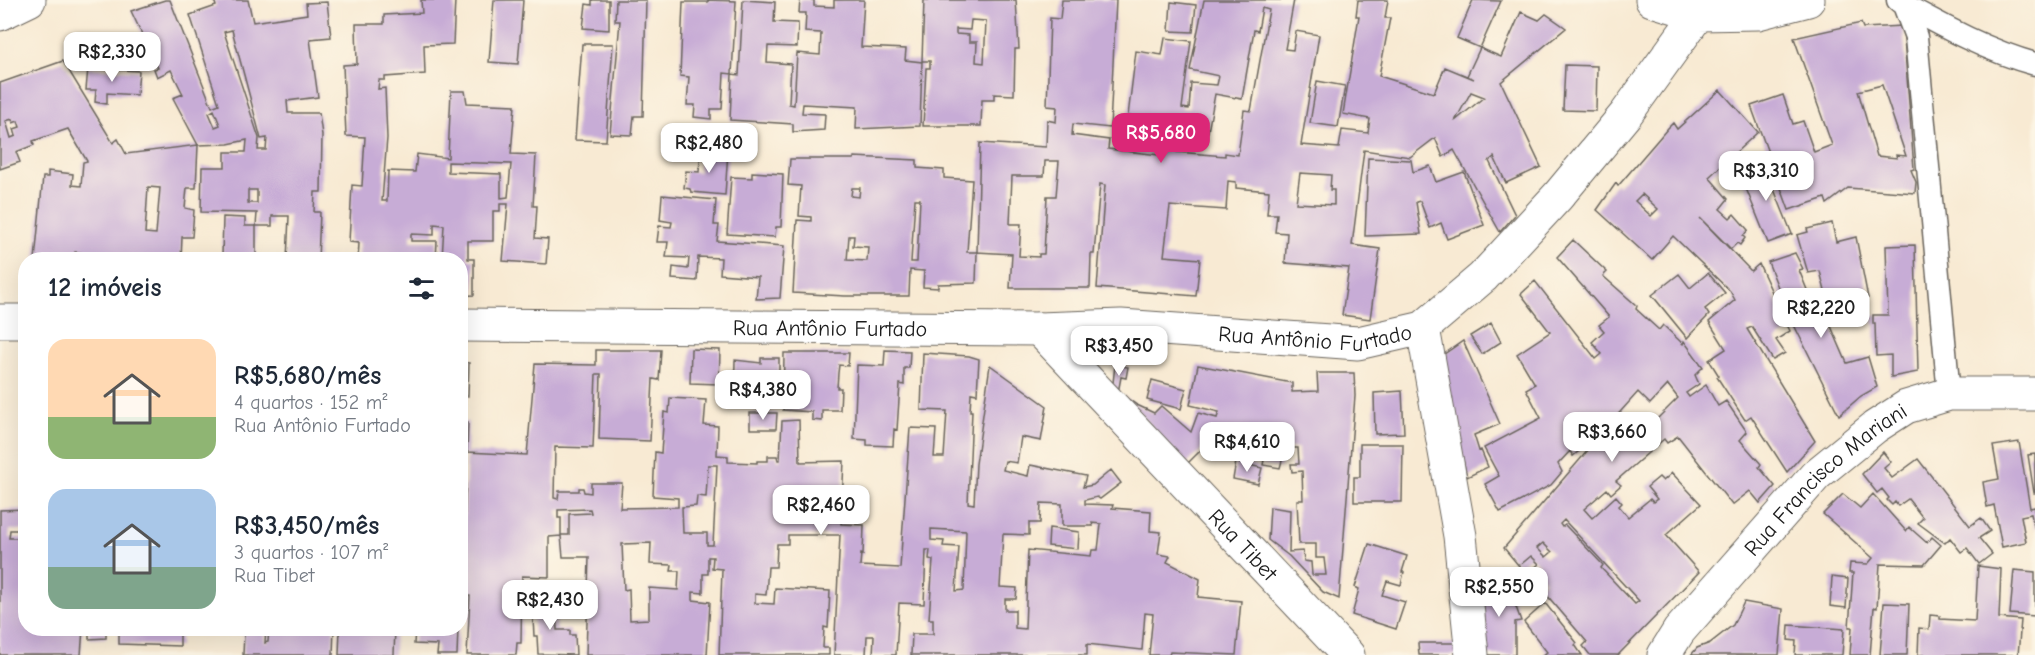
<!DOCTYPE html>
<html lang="pt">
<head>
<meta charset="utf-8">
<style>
  body { margin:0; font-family:"Comic Neue",sans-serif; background:#f2f2f3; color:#1f2937; height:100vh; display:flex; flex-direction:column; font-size:22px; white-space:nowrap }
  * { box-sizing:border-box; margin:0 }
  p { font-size:20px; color:#747a83 }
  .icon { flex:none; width:33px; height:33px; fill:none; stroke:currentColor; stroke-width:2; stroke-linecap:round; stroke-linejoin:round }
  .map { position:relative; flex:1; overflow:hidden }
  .drawer { position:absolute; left:18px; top:252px; width:450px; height:384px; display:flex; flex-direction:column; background:#fff; border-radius:24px; box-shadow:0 6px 24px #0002 }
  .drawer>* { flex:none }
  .price { position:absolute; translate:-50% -51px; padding:0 14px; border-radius:12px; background:#fff; color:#222; font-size:20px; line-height:39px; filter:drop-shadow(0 2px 3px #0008) }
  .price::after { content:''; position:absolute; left:50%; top:36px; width:18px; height:14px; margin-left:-9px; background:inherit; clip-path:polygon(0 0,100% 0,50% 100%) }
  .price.active { background:#db2777; color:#fff }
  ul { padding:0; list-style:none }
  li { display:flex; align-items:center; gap:18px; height:150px; padding:0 30px }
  li span { display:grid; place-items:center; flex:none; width:168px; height:120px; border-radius:18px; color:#555 }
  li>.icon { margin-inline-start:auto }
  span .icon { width:72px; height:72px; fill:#fffc; stroke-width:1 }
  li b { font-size:26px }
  h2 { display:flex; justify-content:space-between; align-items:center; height:72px; padding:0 30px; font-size:26px }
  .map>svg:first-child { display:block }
  .building { fill:#c7acd6; fill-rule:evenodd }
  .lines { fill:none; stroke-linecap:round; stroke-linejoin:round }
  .lane-casing { stroke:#69645c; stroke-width:25 }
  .street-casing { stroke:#69645c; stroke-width:35 }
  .lane { stroke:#fff; stroke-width:22 }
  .street { stroke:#fff; stroke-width:33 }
  .labels { text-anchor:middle; stroke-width:4.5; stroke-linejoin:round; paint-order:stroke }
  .street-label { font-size:22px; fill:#1c1c1c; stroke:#fcf5e5 }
</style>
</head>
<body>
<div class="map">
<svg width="2035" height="655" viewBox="0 0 2035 655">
  <rect width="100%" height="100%" fill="#fcf5e5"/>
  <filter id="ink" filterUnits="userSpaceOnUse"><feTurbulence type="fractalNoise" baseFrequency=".0167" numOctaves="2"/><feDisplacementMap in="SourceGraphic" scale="12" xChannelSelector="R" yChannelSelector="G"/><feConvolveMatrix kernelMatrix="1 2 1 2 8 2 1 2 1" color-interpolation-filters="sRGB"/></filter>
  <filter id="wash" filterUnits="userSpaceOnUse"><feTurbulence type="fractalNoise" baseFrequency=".008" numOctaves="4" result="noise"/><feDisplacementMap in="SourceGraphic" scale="24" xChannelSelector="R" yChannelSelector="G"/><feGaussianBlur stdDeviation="1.35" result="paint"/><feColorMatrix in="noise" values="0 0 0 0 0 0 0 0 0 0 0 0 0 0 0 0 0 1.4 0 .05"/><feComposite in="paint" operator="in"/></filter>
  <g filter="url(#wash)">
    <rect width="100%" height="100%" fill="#f8ead3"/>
    <g id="blocks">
      <path class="building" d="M165,0h5l42,107 7,-3 -29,-89 26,-9 -2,-6h34l5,22 54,-8 -1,-11 21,-1 4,35 -21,2 8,58 -31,4 1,12h31l3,22 -1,57h-6l-1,20h6l-2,48h-31l2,-44h-17v10h-16l1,-13 -56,-1 1,-45h23v-15h21l1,-12 -19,4 -30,1 -25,-47 10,-4 -12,-24 -14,7 -3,-8 4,-1 -27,-57zM232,30l29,109 6,-1 -1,12h-8l1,-12 -35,-106zM214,110l6,15 -5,2 -6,-14zM248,190h9v13h-9z
        M421,0h34l-2,44 -29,1 1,29 -40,3v3h-6l-1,9 7,-1 2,50 -5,63h5l1,-30 27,1 2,-18 31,4 3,-67h14l2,12 48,2 -4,49 25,1 -3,51h4l-2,32 13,1 -2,25 -43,-3 5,-57h-8v7h-7v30h-25v18h6v36l-14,1v-36l-18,-1 2,-34 -10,-1v11l-23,-1v7h26l-1,19h-78l1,-17 -10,-1 3,-57 10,1 3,-49 -19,-1 -3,-71 14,-1 -1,-40h28v-9l38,-2zM448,162l63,2 -3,33 -7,1v-24l-53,-2z
        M494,0h29l-5,64 -29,-2z
        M592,0h17v30l-26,-2 3,-24 6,1z
        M616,0h30l-3,116h-9l-2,19 -22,-1 10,-113h-5z
        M708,0l28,1 -4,73 -8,-1 -2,36h-11v10l-17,-2 1,-12h-8l2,-28 -9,-1 3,-74h25z
        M743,0l32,2 -1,20 24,1 -1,24 -29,-1 -1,16 24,2 -2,40 5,1 3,-52 23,2 1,-22 -16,-1 1,-19h-7l1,-13h14v6l20,1v-7h30l-3,47 45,2 -1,11 17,2 -2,64 -64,3 1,-22 -54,-3 -1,9 23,1 -1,16 -31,2v-8l-63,-4 2,-46 7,1z
        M924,0h92l3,49h-4l-1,46 -20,-1v6h-12l-1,26h-58l3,-58h4v-7h-8zM971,20l15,1 -2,42 -8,-1 1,-20h-8v-7l-13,-1v-5l14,1z
        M1062,0h54l-6,128 -37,-4 -1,11 37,5 -1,9 51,6 3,-25 17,1 -2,21 48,4v-3l13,2 6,-45 7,1 18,-101 -7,-2 -4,23 -4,-1 -12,69 -27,-5 -7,38 -29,-1 1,-5 -38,-5v-3l-14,-2 8,-65 26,4 3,-17 26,3 -9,67 7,1 2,-26 26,2 2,-9 -29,-6 14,-70h90l-9,49 8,1 3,-19 23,4 -18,110 38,3 3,-18 26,3 2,-14 -27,-5 16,-98h-3l2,-16h30l-3,18h5l-11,58 55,17 11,-26 29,12 -7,-3 13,-28 21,9 20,-45 18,8 7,-6 20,14 -65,54 40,85 -35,16 -12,-26 -5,4 26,54 -15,17 -46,-82 -11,7 -8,-19 -25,19 -46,-7 -12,95 28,4 -10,70 -28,-4 7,-47 -64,-5 2,-30 -12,-1 2,-18h-10l2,-23 -33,-3v-6l-8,-1 -2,29 -56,-4 -6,50 36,3 -4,37 -99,-8 8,-103 -5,-1 -6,70h-3l-1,34h-80l2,-34 -35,-2 -1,31 -38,1v4l-15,-1 1,-16 -14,-1 -1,26h-64l-52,-3 4,-73 14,1v-4l-12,-1 2,-30 -13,-1 2,-26h64v-2l63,3v8l27,2v8l28,2 -5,72h10l3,-109 66,4 1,-27 9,2 1,-15 -10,-1 3,-88 10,1zM1471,92l13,5 -29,24zM1045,161h14l-3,35h-9l-3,58h-5v3l-20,-1 2,-32h-11l2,-48h32zM1300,173l31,2 -1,15h4v15l-38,-2zM852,188h8l-1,9 -8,-1zM915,199h5l-3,63h-6zM849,236h5l-1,10 15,1 -1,14 -20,-1z
        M1473,0l28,1 -21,47 -23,-10z
        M1171,2l25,3 -3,27 -24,-1z
        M1861,23l2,5 40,-2 11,143 -3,1 5,12 -1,11 -67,-5 -21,16 -2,-6 -36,12 -38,-104 32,-11 10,29 10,-3 11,31 18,-7 -38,-107zM1882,85l24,71 -10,-1 1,3 -20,-2 -19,-65z
        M582,44h31l-7,97 -31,-1z
        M63,61l50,82 5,-4 8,15 72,-9 -2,43h-9l-2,20 9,2 -2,27h-10l-1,23h-62v-4l-44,-4 -1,8h-39l8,-83h5v-6l25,3 -1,11 9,1 2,-24 4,-1 -19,-32 -35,12 1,4 -18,7 4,10 -20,7v-86zM12,119l1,4 5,-2 2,6 -6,2 2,7 -5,2 -5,-17zM148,187l12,1 -4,46 -11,-1z
        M1565,65l32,1 -1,45 -33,-1z
        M88,68l51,3 -2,24 -30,-2v11l-12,-2 1,-12h-10z
        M1317,81l28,5 -7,41 -28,-4z
        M1720,90l38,42 -49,45 19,22 -8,10 10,9 4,-4 14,16 -5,6 2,2 -5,7 -3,-2 -6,6 -31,-31 51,53 8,-7 31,67 -14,9 9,13 -12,7 -21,-33 -5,2 68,112 -28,31 -36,-56 -6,4 -28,-43 2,-1 -10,-16 17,-11 -17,-27 26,-22 -5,-9 -57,-55 -21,24 -55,-50 19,-27 2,3 50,-58 5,-5 4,6zM1642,194l16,15 -7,7 -16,-15z
        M701,149l27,2 -3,44 -34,-3 -1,-3 -6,-1 2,-17 13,1z
        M1368,158l43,2 2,12 17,-6 6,16 28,-10 20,53 -37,14 -6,-16 -11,5 -10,-27 -4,1 5,32 -56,2z
        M1763,162l29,72 -24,9 -29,-72z
        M752,172l31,2 -2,53h-5l-1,10 -48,-3 4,-57 21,1z
        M662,195l54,5 -2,25h5l-2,16 67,5 -4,52 -24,1 2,-22 -38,-3 1,-16 -23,-1 -1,24 -25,-2 1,-12 15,2 1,-11 -23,-1 2,-15h-11l2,-16 12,1 1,-5 -12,-2z
        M223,217l22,1v8h11v34h-26v-4h-8z
        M1832,223l4,19 20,-5 12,61 -39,9 -9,-36 -12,2 -11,-38 11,-3 -1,-3z
        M1573,240l34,32 -4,4 34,30 -1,3 23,21 4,-5 20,19 1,-3 19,26 -8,8 4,9 -13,9 3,4 17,-12 12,21 8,-5 21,31 -7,8 21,24 -2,3 16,19 -15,17 -10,-12 -18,14 -54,-69 -11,7 -3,-4 -48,42 5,4 -10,9 -4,-5 -23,20 8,9 24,-22 6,7 -3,3 9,11 22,-18 3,3 4,-3 -10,-12 12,-10 4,4 9,-8 29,31 -35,31 33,37 -81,83h-28l-7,-9 4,-4 -48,-56 6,-5 -12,-12 6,-5 -8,-8 -12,10 -15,-18 85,-99 12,-10 8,9 35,-31 7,8 27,-27 -10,-13 -18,19 -12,-12 -34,38 -31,26 -3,-5 -12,13 4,8 -11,13 -51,27 -15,-28 14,-8 -15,-28 57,-30 -15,-29 9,-5 -18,-30 33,-22 -29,-38 14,-13 61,78 6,-5 -10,-12 12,-11 -5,-6 10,-8 -52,-60zM1564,520l75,81 -4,3 -34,-36 2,-3 -38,-40 -3,2 -2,-3zM1543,543l9,9 -6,5 -9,-9z
        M1915,245l3,127 -27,5v-22l-15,1 -1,-32h-2v-9h15l-2,-69z
        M1795,253l8,16 -4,1 23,57 8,-3 17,39 21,-6 9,30 -16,9 -22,19 -50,-100 -21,-53z
        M1708,273l17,20 -20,16 4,6 -22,23 -35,-43 27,-21 11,14z
        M1491,323l10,19 -19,12 -12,-18z
        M1463,341l37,83 -26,11 5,16 2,-1 7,17 -21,10 -27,-120z
        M691,349l29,1 -1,34 -29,-1z
        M596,350h65l-2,30 -6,-1 -3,62 -51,-2 2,-65h-5l-3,74 -38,-1 -1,51 4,1 1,-8h20v-3h4l1,4 7,1v-10h31l-2,25 58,-1v-9l-25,-2 2,-44 6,1 3,-41 5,1 1,-15 36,2 -2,25 14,1 -1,29 11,1v6l29,1v-2h11v-5h9l1,4h2l2,-39 17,-1 1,42 44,-1 -3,63 23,1 -1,30 -2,-1 -1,12 40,2 10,-140 26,1 -2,28h10l3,-46 -26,-1 2,-57 46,3 10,3 -2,35 -6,-1 -1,18h2l-4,92 6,1 2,-40 14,-99 57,41 -6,35 -20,-4 -4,26 -12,-2 -2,9 25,6 2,-11 56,11 -3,11 10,-2 18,-15 10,13 -21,16 -3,-2 -12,3v4l28,1 -1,3 39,3 -1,20 11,1 -3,22 12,2 -3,6 33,17 -2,18 43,4 -5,54 -66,-3 -1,3h-20l4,-41 -8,-1 -3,37 -55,-6v11h-176l1,-21h21v-15h-4l4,-59 -4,-1 1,-9h-4l-2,54 -25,-1 -3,52h-23l1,-19h-7l-1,19h-32l6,-120h-52v9h-11l-1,23h-8l-2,28 -11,-1v9l19,1 1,-16 55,3 -2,37 -4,-1 -1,21h6v7h-110l3,-86 -10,-1 1,-11h-5v17h-5v19l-10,-1v8l17,2 -3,53h-121l3,-98h-26l-2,-21 -12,1v40l-27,-1 -1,67h-4l-1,12h-49l3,-59h-10v-49h3l4,-93h-7v-32h8l-1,30 60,3 8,-91 61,1zM708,465h9l-4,80h-6v-12h-24l-1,-26 14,-1 1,-10 9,1zM1041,503l21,1v22h31l-1,-3 9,1 -3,26h-6l-1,6 -63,-6 -3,79 -10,-1v-18h-10v-11h11l1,-11 -17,-1 3,-53 26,1v-12h11zM590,509l1,4 -22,1v21h-8v-17h-3v-8zM931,529l35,2 -2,59 -8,1 3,-44 -16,-1 1,-5 -13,-1zM651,543l-1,21 22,1 -1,6h8l-1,19 -29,-2v31l-19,1 -1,-31 -5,1 -2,-46z
        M885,350l25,1 -1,17h-5v17l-4,-1 -3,46 -3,-1 -1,17 -26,-1v-5l-13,-1 3,-74 27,1z
        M784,353h65l-1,13 -9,-1 -1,8 -1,15h4l-1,22h-18v11l-10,-1v-8l-29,-2z
        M761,358h18v46h-45l1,-44 26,3z
        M460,362l9,1 -1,33h-8z
        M1115,365l13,2 -2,11 -5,-1 -3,16 -6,-1z
        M1198,365l94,18v9l26,-1 -1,-18h37l1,23 -16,203 -16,-7 -34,-36 -21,-16 2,-33 20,3 -1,42 14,-1 1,10 7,1 1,13h14l-2,-17h-8v-14h-17l-2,-44h6l-1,-29 -10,1 -1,-8h8l-1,-16h-9v-12l-18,-5 -1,8 17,3 -7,26 -17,-3 1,-5 -59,-14 -19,19 -62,-69 13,9 17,8 7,-7 30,26 7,-19 19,5 2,-6 -29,-7z
        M1152,380l34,9 -5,20 -34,-9z
        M1402,391l2,42 -29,1 -1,-41z
        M750,413h27l-1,16h-26z
        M2019,442l11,66 5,-1v23l-4,-16 -10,2 5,26 -24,5 -8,-42 -7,2 -4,-25 16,-3 -6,-33z
        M1360,444h43l-1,58h-48v-25h6z
        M1883,452l8,10 -7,6 8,10 26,-19 52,67 11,-8 9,13 -11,7 13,16 -13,10 -12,-16 -6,4 -11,-14 -5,5 -27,-20 5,-5 -15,-19 -10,7 -3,-4 -3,3 -5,-5 2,-2 -7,-9 -5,4 -15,-19z
        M2035,454v39h-1l-6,-38z
        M1236,462l26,6 -4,16 -25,-5z
        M1843,494l17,14 13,-14 33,37 3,-4 18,16 5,-6 9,8 -17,20 -44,-1 -3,44 -3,-1 -4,48h-20l2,-28h-3l4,-54h-4l1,-10 18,1 5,-6 -50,-44z
        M26,509v21h-16l-1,8h17v90h19v6h18v-6h20l-2,27h-81v-145z
        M1049,528l30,4 -1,17 -30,-3z
        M1369,544l38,12 -5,16h2l-3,13 -14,-4 -5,14 23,7 -9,27 -44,-14 7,-26 -4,-2z
        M1978,566l23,3 -2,49 22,2 -3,35h-100l1,-27 10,1 1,-14 10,1v3l35,2z
        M2014,570l21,2v44l-25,-2z
        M1832,577l16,2 -2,29 -16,-2z
        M1482,579h24l15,42 -6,1v33h-31z
        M545,592l-2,19 13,-1 1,20h13v5h5l1,20 -38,-1 -1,-18h-3l-2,-35h3l-1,-8z
        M1744,602l39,7 -4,46h-88l6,-7 13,-5 23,-18z
        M1545,603l32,40 -2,2 7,10h-39l4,-3 -23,-30z
        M1884,603l25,1 -2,51h-27z
        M1789,625l55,4 -2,26h-47l1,-14 -8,-1z
        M89,628h17v10l-17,1z
        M119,628h61v18l-61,-2z
        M233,628h33l-1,15 3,-1 1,-14h65l-1,27h-90l1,-21h-12z
        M340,628h55l-1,27h-55z
        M415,628h43l-1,27h-20l1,-10 -24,-1z
        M1418,643h40l1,12h-40z"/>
    </g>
  </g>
  <g filter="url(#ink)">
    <use href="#blocks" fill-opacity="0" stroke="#69645c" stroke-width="1.5"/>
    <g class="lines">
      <g class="lane-casing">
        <path id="lane" d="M1898,0l6,5 12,32 33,357
          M1904,5c42,23 84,46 131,59"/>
      </g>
      <g class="street-casing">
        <g id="street">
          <path d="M1652,0l46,14"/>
          <path d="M0,14l29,-14"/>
          <path d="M0,321h26"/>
          <path id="s1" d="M460,325l579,4 82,-3 237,17 65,-15 60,-51 75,-81 68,-82 72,-100 60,-1 50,-13"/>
          <path d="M1423,328l37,208 12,119"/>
          <path id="s2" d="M1039,329l309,326"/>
          <path id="s3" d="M1664,655l15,-24 137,-156 59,-48 31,-20 43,-13h86"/>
        </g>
      </g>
      <use href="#lane" class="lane"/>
      <use href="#street" class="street"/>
    </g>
  </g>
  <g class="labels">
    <g class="street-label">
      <text dy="8" stroke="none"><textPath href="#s1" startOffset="370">Rua Antônio Furtado</textPath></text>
      <text dy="8" stroke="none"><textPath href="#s1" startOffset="856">Rua Antônio Furtado</textPath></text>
      <text dy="8" stroke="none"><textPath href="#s3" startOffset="240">Rua Francisco Mariani</textPath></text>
      <text dy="8" stroke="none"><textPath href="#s2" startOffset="297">Rua Tibet</textPath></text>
    </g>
  </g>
</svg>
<b class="price" style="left:112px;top:83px">R$2,330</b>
<b class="price active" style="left:1161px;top:164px">R$5,680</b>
<b class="price" style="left:709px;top:174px">R$2,480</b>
<b class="price" style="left:1766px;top:202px">R$3,310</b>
<b class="price" style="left:1821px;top:339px">R$2,220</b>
<b class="price" style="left:1119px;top:377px">R$3,450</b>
<b class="price" style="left:763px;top:421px">R$4,380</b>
<b class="price" style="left:1612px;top:463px">R$3,660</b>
<b class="price" style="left:1247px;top:473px">R$4,610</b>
<b class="price" style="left:821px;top:536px">R$2,460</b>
<b class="price" style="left:1499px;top:618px">R$2,550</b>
<b class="price" style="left:550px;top:631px">R$2,430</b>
<section class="drawer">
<h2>12 imóveis<svg class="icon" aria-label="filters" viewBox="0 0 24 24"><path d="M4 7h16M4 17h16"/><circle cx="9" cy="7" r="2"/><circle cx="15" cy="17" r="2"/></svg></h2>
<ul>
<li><span style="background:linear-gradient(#ffd9b3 65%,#8fb573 0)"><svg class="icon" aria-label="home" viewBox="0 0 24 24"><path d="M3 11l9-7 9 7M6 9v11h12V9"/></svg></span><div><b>R$5,680/mês</b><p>4 quartos · 152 m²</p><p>Rua Antônio Furtado</p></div></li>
<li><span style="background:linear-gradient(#a9c7e8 65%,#7fa58c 0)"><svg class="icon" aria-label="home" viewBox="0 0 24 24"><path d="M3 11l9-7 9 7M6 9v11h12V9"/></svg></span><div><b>R$3,450/mês</b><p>3 quartos · 107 m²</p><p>Rua Tibet</p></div></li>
</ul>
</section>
</div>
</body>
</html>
